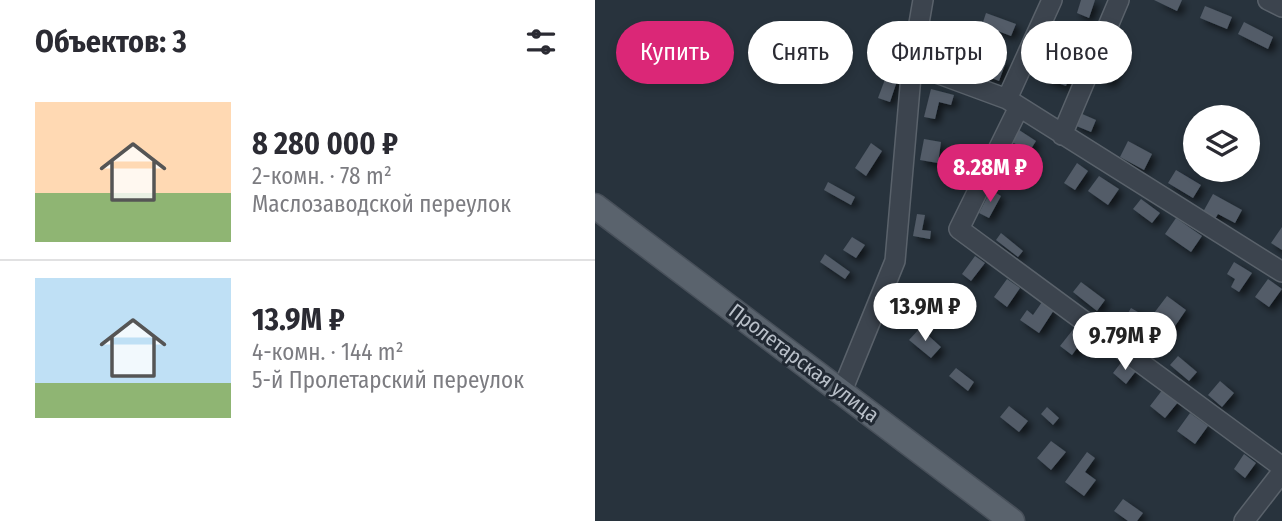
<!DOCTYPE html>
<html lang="ru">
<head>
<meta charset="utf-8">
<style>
  body { margin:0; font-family:"Fira Sans Condensed",sans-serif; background:#f7f7f7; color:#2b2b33; height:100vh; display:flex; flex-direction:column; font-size:26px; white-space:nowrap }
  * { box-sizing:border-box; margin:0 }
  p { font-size:23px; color:#7c7c81 }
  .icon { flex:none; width:38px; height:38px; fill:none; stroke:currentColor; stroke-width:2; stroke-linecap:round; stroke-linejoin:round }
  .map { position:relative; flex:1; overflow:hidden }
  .side { display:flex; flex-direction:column; background:#fff; width:595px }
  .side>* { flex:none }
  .hud { position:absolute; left:21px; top:21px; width:560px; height:63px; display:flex; gap:14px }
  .controls { position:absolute; left:588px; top:105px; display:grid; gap:14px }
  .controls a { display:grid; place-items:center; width:77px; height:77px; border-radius:50%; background:#fff; box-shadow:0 4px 10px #0003; font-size:35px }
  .price { position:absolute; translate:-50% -60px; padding:0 16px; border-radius:24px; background:#fff; color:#222; font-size:23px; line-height:46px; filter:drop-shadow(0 2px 4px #0008) }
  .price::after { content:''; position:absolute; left:50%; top:42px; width:21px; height:16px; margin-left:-10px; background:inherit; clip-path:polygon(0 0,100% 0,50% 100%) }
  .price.selected { background:#db2777; color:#fff }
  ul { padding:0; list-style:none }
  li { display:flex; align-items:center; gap:21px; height:175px; padding:0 35px }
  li+li { border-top:2px solid #e1e1e2 }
  li span { display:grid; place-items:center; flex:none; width:196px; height:140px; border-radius:0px; color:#555 }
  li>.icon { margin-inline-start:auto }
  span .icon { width:84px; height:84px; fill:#fffc; stroke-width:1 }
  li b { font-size:30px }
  h2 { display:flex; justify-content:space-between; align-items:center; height:84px; padding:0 35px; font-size:30px }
  .tag { padding:0 24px; border-radius:32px; background:#fff; box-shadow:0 4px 10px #0003; font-size:24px; line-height:63px }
  .tag.selected { background:#db2777; color:#fff }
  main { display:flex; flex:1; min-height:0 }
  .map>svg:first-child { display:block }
  .building { fill:#525c68; filter:url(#shadow) }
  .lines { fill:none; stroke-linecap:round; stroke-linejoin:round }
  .minor-casing { stroke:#5a626b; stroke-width:22 }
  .major-casing { stroke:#48505a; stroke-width:27 }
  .minor { stroke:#3c444e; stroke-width:19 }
  .major { stroke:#5a636d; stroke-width:24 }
  .labels { text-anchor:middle; stroke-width:6; stroke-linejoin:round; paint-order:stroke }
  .street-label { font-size:21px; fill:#b8bfc8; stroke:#212933 }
</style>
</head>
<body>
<main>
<section class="side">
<h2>Объектов: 3<svg class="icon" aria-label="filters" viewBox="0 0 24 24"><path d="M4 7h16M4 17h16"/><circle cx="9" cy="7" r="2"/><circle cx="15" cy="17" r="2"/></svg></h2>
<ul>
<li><span style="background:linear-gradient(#ffd9b3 65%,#8fb573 0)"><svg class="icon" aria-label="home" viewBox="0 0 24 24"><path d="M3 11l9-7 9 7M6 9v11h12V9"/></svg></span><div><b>8 280 000 ₽</b><p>2-комн. · 78 m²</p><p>Маслозаводской переулок</p></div></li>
<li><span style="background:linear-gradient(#bfe0f5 75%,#8fb573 0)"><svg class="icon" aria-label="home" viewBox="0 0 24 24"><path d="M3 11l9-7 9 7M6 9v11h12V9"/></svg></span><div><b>13.9M ₽</b><p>4-комн. · 144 m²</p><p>5-й Пролетарский переулок</p></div></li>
</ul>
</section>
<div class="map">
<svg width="687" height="521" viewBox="0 0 687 521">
  <defs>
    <filter id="shadow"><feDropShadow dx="4.5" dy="4.5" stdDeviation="3.5" flood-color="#0009"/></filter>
  </defs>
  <rect width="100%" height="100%" fill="#28333d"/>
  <path class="building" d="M486,0h14l-6,18 -12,-5z
    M559,0h28l-5,11z
    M610,6l27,11 -5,12 -27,-11z
    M391,13l30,11 -5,12 -29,-11z
    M649,22l29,15 -5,12 -30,-15z
    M302,25l10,5 -12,28 -11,-5z
    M341,33l17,5 -3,10 -17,-5z
    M514,48l15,7 -13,28 -15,-7z
    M459,50l22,7 -10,29 -22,-8z
    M389,54l22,8 -7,19 -22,-9z
    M292,74l11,4 -8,24 -12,-4z
    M336,89l23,6 -3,10 -12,-3 -4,17 -11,-2z
    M485,113l16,7 -5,12 -17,-7z
    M421,128l20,13 -7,11 -20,-12z
    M329,139l17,3 -3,21 -18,-3z
    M533,141l24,13 -8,16 -24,-13z
    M276,143l11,8 -16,25 -11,-8z
    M482,163l11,8 -13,19 -11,-7z
    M581,170l25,15 -8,13 -25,-15z
    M504,176l20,13 -11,16 -20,-14z
    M233,182l27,15 -4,8 -27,-15z
    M396,190l10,6 -12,22 -10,-5z
    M618,194l29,16 -7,13 -17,-9 -3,5 -12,-7z
    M546,199l19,14 -8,10 -19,-14z
    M322,214l8,1 -3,15 9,1 -1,8 -17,-3z
    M581,218l26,18 -11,16 -26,-18z
    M687,227v23l-11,-7z
    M406,233l22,18 -5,6 -22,-17z
    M257,237l13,8 -9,13 -13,-8z
    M230,254l25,18 -5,7 -25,-17z
    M380,256l10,7 -14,18 -9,-7z
    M639,262l18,11 -13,19 -8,-5 4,-8 -8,-5z
    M412,279l13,9 -13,19 -13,-10z
    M673,279l14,10 -13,18 -14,-10z
    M486,282l24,18 -8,11 -24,-19z
    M314,283l18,12 -12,18 -18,-12z
    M572,296l19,14 -15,22 -20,-15z
    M447,302l12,8 -15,23 -19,-13 7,-10 6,5z
    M536,308l12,7 -13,20 -11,-7z
    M480,327l11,9 -14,19 -12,-9z
    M325,328l21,19 -10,11 -22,-18z
    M583,356l19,16 -8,9 -19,-16z
    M528,360l13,11 -10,13 -13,-11z
    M361,368l18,14 -6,9 -19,-15z
    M625,381l14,12 -12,14 -14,-12z
    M568,389l16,12 -14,17 -15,-12z
    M414,406l19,15 -9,11 -19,-15z
    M452,407l12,11 -6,7 -12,-11z
    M595,413l18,13 -13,18 -18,-13z
    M456,441l15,11 -15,18 -14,-12z
    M492,452l8,6 -10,14 11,8 -12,16 -19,-14z
    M649,454l12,9 -11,15 -11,-9z
    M528,499l20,14 -6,8h-9l-14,-10z"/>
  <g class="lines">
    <g class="minor-casing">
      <path id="minor" d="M673,0l14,7
        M317,64l95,35 275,173
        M412,99l45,-99
        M424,107l-60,122 323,238
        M467,135l57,-135
        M247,391l53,-130 17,-197 11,-64
        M649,521l38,-49"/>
    </g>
    <g class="major-casing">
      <path id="major" d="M0,206l417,315"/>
    </g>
    <use href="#minor" class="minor"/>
    <use href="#major" class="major"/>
  </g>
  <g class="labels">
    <g class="street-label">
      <text transform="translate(209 363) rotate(37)" y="7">Пролетарская улица</text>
    </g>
  </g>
</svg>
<div class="controls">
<a><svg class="icon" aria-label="layers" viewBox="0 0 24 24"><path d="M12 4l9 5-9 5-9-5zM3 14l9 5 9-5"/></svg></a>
</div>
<b class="price selected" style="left:395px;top:204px">8.28M ₽</b>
<b class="price" style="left:330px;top:343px">13.9M ₽</b>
<b class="price" style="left:530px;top:372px">9.79M ₽</b>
<div class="hud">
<a class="tag selected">Купить</a>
<a class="tag">Снять</a>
<a class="tag">Фильтры</a>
<a class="tag">Новое</a>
</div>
</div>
</main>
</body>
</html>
